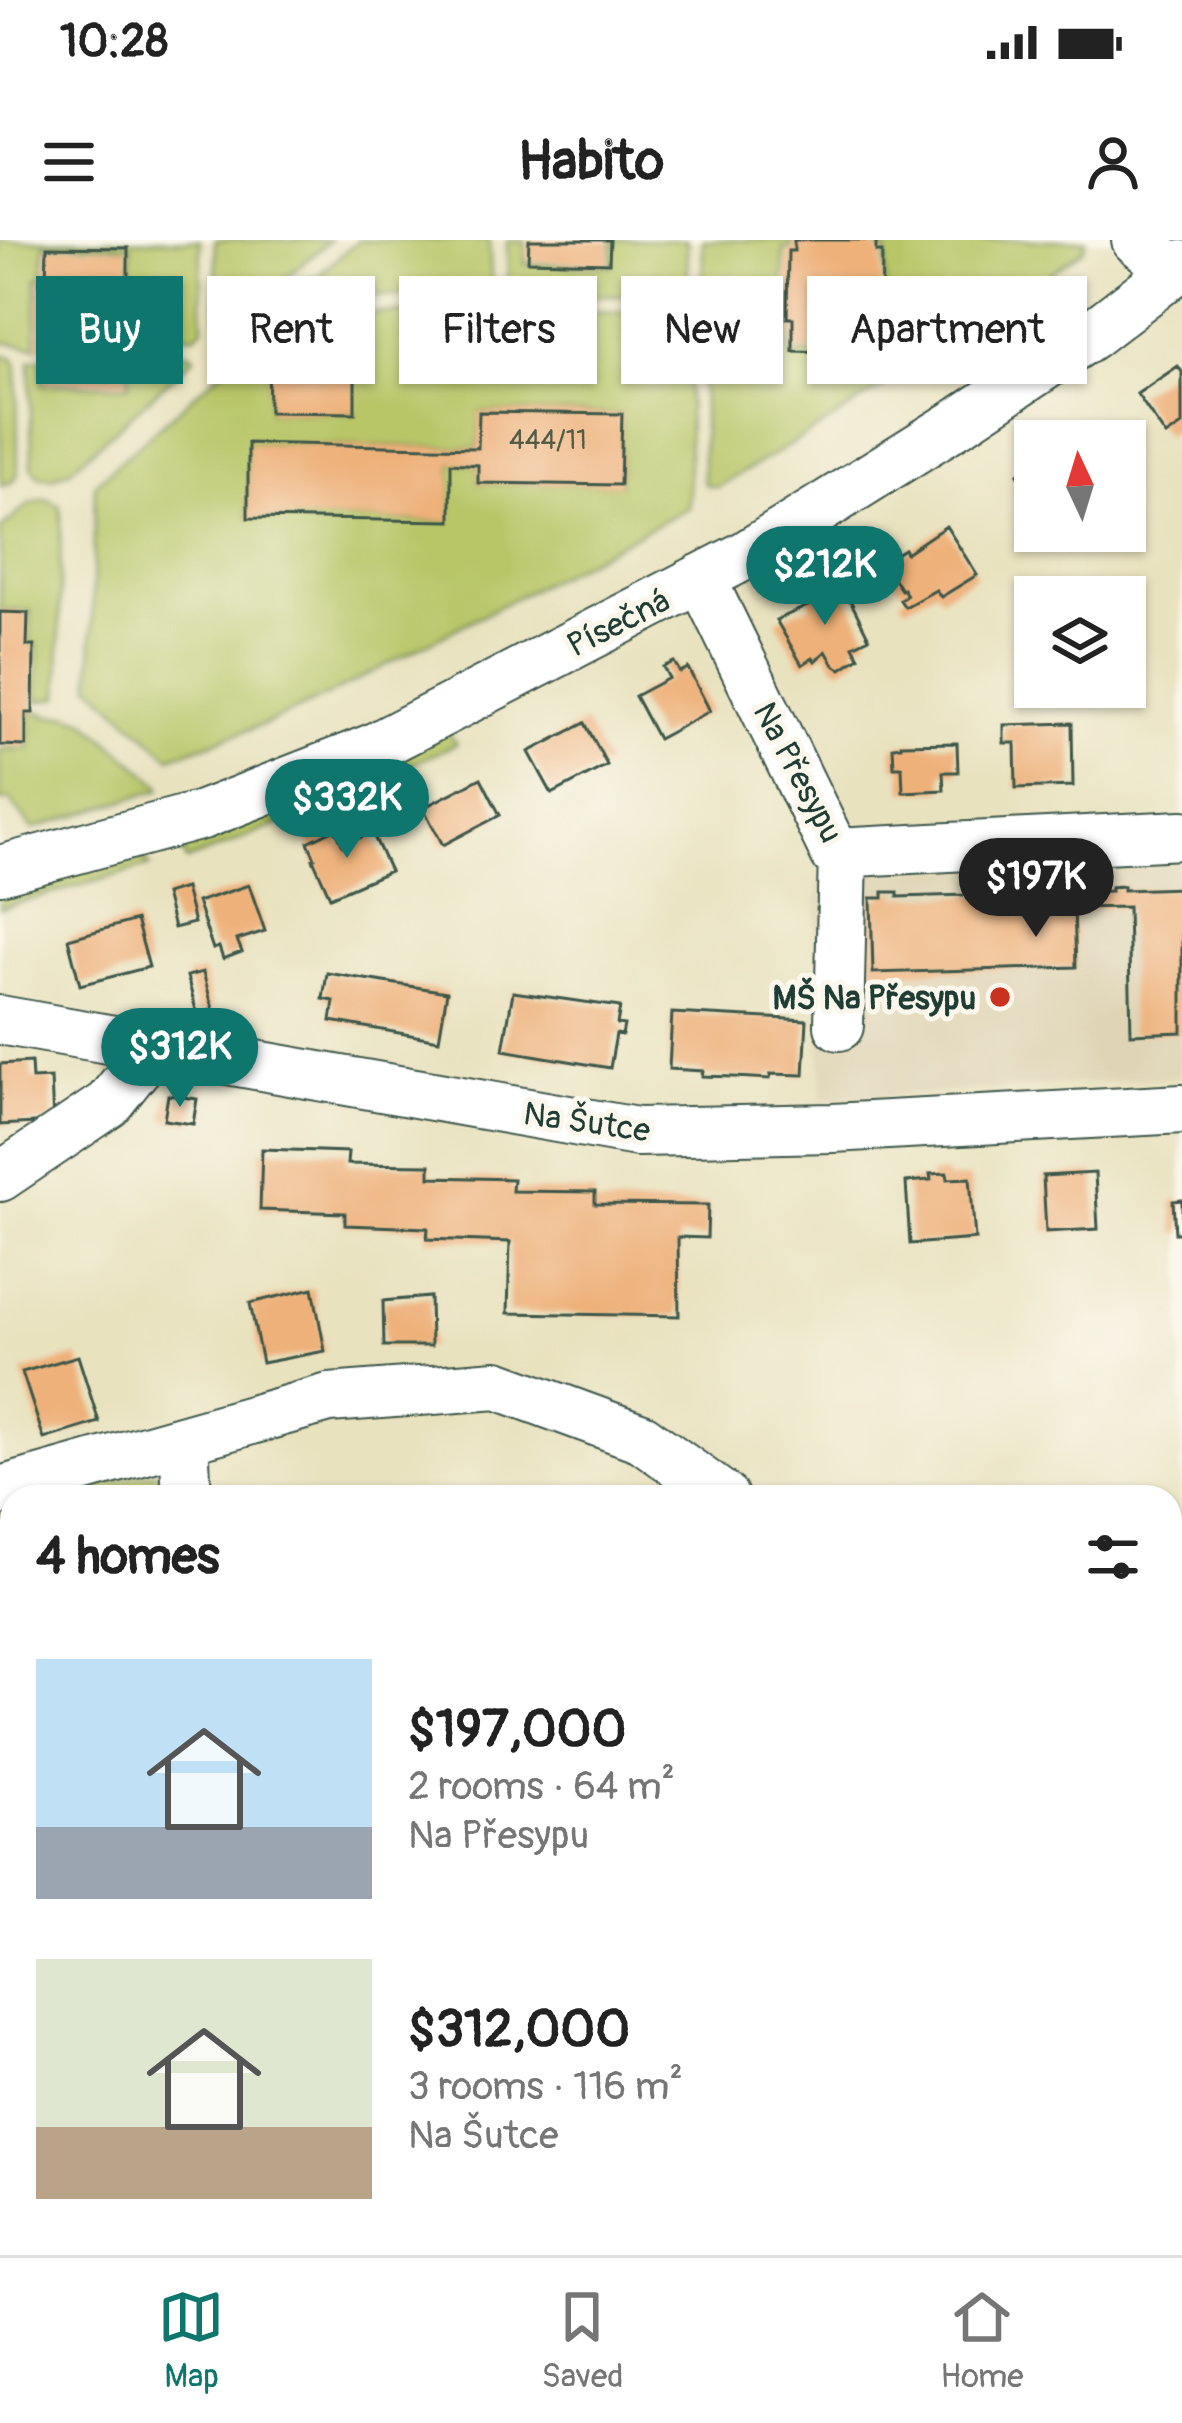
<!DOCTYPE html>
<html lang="en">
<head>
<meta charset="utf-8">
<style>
  body { margin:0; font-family:Pangolin,sans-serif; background:#f6f6f6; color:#222; height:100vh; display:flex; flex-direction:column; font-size:45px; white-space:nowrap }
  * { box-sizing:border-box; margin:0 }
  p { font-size:39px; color:#767676 }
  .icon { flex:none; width:66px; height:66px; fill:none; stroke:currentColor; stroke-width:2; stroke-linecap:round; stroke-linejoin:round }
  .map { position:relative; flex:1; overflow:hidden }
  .side { position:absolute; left:0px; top:1245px; width:1182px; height:771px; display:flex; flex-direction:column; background:#fff; border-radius:36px 36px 0 0; box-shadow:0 3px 9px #0004 }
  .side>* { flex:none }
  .guide { position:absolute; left:36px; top:36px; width:1110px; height:108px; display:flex; gap:24px }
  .needle { width:78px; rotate:356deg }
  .controls { position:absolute; left:1014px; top:180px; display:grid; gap:24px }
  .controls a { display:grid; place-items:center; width:132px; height:132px; border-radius:0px; background:#fff; box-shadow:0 3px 9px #0004; font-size:60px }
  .price { position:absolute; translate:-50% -102px; padding:0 27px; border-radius:42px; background:#0f766e; color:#fff; font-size:39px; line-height:78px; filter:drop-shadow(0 3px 6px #0008) }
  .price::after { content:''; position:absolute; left:50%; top:72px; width:36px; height:27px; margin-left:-18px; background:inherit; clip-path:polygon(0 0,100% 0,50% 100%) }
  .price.selected { background:#222; color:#fff }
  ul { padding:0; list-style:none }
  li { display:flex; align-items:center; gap:36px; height:300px; padding:0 36px }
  li span { display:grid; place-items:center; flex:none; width:336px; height:240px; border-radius:0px; color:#555 }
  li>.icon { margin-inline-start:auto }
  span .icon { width:144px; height:144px; fill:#fffc; stroke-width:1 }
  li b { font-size:51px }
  h2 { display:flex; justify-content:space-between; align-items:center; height:144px; padding:0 36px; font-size:51px }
  .tag { padding:0 42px; border-radius:0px; background:#fff; box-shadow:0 3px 9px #0004; font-size:42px; line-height:108px }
  .tag.selected { background:#0f766e; color:#fff }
  .status { display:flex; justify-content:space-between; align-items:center; height:84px; padding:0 60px; background:#fff; direction:ltr }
  .status svg { height:33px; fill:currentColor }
  header { display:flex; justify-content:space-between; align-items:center; height:156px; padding:0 36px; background:#fff; font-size:54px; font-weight:700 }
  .dock { display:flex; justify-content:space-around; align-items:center; height:168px; border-top:3px solid #e0e0e0; background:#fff; font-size:33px; color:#767676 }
  .dock a { display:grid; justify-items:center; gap:6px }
  .dock .selected { color:#0f766e }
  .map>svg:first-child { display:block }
  .built { fill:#dfd4b5 }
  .green { fill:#b8c668; stroke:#6c824e; stroke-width:3; fill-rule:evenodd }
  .building { fill:#eeb17a }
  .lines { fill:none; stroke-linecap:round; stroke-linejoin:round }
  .minor-casing { stroke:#3d5649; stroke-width:52 }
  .minor { stroke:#fff; stroke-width:48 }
  .poi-dot { fill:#c8321e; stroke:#fbf7ec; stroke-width:4.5 }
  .labels { text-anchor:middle; stroke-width:10; stroke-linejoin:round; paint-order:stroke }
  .number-label { font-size:27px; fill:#535a46 }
  .street-label { font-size:33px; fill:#1f3d34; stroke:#fbf7ec }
  .poi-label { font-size:33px; font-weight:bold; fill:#1f3d34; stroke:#fbf7ec; text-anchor:end }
</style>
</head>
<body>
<div class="status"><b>10:28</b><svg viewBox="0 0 49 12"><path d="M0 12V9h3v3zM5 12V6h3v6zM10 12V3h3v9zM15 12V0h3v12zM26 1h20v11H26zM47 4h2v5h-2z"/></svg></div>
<header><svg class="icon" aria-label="menu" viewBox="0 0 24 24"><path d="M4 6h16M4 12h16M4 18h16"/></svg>Habito<svg class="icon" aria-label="person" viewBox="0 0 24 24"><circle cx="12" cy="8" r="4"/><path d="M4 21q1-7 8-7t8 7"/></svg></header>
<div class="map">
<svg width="1182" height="2015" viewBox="0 0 1182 2015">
  <rect width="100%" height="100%" fill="#fbf7ec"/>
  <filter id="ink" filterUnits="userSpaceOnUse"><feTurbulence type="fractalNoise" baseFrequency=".00833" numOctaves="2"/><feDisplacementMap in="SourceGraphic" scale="24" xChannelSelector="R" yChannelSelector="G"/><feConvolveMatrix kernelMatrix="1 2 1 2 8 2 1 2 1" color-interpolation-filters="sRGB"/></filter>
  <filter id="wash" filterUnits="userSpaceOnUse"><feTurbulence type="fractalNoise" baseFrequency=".004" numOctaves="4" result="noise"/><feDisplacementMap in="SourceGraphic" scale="48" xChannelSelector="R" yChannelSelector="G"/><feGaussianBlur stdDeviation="2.7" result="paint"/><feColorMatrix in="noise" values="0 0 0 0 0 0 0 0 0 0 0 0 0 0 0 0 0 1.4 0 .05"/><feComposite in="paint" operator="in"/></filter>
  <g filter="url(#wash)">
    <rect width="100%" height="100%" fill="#e9e2bf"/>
    <path class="built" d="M1182,623v214l-360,23 -6,-183 3,-44z"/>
    <path class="green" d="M0,0h200l3,88 -7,7 -50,-1 -1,5 -8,-1v-59l-6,-1v-32l-87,-2 -1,33 -6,1 -1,69 -36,-5z
      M215,0h115l-96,83 -13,-2 -3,-6z
      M358,0h131l3,54 -192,3 -3,-3z
      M507,0h18v24l87,2 1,-26h74l1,50 -4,5h-172l-4,-5z
      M703,0h88v8h-7l-1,70 -77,-1 -4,-4z
      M879,0h207l-2,9 -80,58 -109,-1 -1,2h-9l1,-58 -7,-1z
      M688,71l1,196 -360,188 -64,29 -95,33 -79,-72 4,-201 190,-170zM269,121l85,52 -85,-1zM480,172l141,2 -1,70 -141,-1 -1,-18 -27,-2 -1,58 -202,-4 1,-74 229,5z
      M878,79h16l1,4 83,1 -147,97 -113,66 -12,-2 -3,-4v-150l87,-1v24l87,1z
      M130,108l15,1 1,3 44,1 5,4 -124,112 -18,9 -14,-2 -7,-9 -2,-107 12,-1 1,25 86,1z
      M0,115l12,2 5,7 1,109 -4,8 -13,5z
      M46,259l13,6 2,6 -2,186 -22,4v-57l-7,-1 1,-32 -31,-1v-80l29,-26z
      M30,472l16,1v3l23,-1 17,6 74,64 1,4 -128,40 -24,-30 -9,3v-53h29z
      M445,488l11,16 -161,74 -108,43 -8,-17z
      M142,615l8,11 -150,42v-14z
      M160,1232l4,25h-108l89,-23z
      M12,1268v736h152l4,11h-168v-744z
      M504,2004h174l10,11h-181z"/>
    <g id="blocks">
      <path class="building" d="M529,0h81l-1,23 -81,-2z
        M794,0h82v12h6l-1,67h-7v34l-81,-2v-33h-6l1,-67h6z
        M47,7l81,1v33l6,1v67h-7v33l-81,-1v-33l-7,-1 1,-67h6z
        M268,121l87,1v51l-86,-1z
        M1178,126l4,6v53l-16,11 -29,-42z
        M479,172l143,2 -2,71 -142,-2v-18l-27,-2v58l-203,-3v-75l230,5z
        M1035,223v36l-17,-25z
        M946,286l31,49 -36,22 -5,-7 -31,17 -5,-7 7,-5 -4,-6 -2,1 -18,-28 21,-13 2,4z
        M815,342l11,13 17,-9 26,52 -16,8 6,11 -18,12 -7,-4 -8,-14 -11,10 -2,-3 -11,7 -26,-45 34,-15v-7l-6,-10z
        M0,372l28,1 -1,33h7l-1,67h-7v33l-26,-1z
        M674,422l6,10 8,-4 22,43 -52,28 -23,-43 34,-18 -6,-11z
        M585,483l22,42 -55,29 -23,-42z
        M1072,483l1,63 -57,2 -1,-45h-11v-18z
        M957,503l1,29h-15l1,18 -41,2 -1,-25h-8l-1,-20 8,-1v-2z
        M481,538l19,37 -57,30 -20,-37z
        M335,589l8,17 29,-14 18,39 -60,26 -17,-38 2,-1 -7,-16z
        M249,645l16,46 -28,9 5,12 -19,7 -4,-12 -6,2 -16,-47z
        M1123,646v4l59,-2v144l-51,2 -3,-127 -54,1 2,59 -203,6 -2,-75h12v-6h15v5l213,-6v-4z
        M185,648l9,35 -20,5 -9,-34z
        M136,680l13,47 -69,18 -12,-46z
        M203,732l10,37 -16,5 -10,-38z
        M327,733l120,19 -8,48 -108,-19 3,-20 -11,-2z
        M513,752l107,15 -3,17 7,1 -2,10 -6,-1 -6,34 -107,-18z
        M672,773l135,7 -3,55 -33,-1 -1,5 -36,-2 -32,-1 1,-5 -34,-2z
        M31,822l1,17 19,-1 2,44 -53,3v-61z
        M168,855l29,4 -4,25 -29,-4z
        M262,909l86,3 -1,12 83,1v12l83,2 -1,12 83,1v12l113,1 -1,33 -29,-1 1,79 -171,-3 2,-71 -83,-3 1,-11 -83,-3v-12l-85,-3z
        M947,933l1,6 22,-1 5,61 -65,5 -4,-62 25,-2 -1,-6z
        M1095,933l3,56 -52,3 -3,-56z
        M1182,960v33h-7l-2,-32z
        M313,1048l12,63 -63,12 -12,-60z
        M430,1057l1,49h-47l-1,-45z
        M78,1116l21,66 -55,17 -22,-67z
        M12,1466v40l-12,2v-40z
        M1050,2004h98v3l-42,8h-54z"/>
    </g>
  </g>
  <g filter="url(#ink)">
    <use href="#blocks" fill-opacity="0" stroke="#3d5649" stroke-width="3"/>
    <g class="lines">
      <g class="minor-casing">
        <path id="minor" d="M1136,0l38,31
          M701,338l134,275 347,-18
          M0,630l202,-55 171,-67 373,-193 218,-136 127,-84 91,-70
          M0,780l637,112 196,-4 349,-19
          M839,786l4,-174
          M0,937l108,-73 45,-56
          M184,1201l3,56
          M0,1251l329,-93 168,-13 145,53 82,59
          M700,2004l10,11"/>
      </g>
      <use href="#minor" class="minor"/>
    </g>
  </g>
  <circle class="poi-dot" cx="1000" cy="757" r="12"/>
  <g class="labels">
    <g class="number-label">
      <text x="548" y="209">444/11</text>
    </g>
    <g class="street-label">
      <text transform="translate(618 382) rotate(-27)" y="12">Písečná</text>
      <text transform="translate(799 532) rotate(62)" y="12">Na Přesypu</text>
      <text transform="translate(587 881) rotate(8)" y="12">Na Šutce</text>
    </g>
    <g class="poi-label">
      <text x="976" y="769">MŠ Na Přesypu</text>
    </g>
  </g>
</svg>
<div class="controls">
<a><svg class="needle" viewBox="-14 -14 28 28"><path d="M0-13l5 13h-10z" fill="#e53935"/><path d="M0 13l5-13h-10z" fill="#767676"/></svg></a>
<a><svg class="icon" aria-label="layers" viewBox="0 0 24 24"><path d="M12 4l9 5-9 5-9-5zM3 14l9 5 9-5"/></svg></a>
</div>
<b class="price" style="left:825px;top:388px">$212K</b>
<b class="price" style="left:347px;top:621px">$332K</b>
<b class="price selected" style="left:1036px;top:700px">$197K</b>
<b class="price" style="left:180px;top:870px">$312K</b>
<div class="guide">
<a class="tag selected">Buy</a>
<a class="tag">Rent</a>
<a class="tag">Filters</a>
<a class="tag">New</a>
<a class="tag">Apartment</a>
</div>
<section class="side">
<h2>4 homes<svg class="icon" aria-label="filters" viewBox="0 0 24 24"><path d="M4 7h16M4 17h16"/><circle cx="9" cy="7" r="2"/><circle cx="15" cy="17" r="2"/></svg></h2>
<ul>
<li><span style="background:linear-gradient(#bfe0f5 70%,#9aa5b1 0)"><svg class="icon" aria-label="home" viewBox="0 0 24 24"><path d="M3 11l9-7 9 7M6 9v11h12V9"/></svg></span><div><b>$197,000</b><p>2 rooms · 64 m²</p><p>Na Přesypu</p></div></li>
<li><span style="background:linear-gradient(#dfe7d0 70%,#b9a48a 0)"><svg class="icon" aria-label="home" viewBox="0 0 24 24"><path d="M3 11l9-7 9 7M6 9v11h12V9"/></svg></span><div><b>$312,000</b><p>3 rooms · 116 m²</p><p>Na Šutce</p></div></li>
</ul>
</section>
</div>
<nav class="dock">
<a class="selected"><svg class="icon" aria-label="map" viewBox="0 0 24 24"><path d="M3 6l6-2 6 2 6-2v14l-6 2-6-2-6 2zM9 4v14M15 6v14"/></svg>Map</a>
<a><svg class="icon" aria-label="saved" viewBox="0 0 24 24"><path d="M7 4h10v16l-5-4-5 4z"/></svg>Saved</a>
<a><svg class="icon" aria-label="home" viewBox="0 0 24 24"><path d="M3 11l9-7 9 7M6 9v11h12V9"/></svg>Home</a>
</nav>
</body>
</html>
